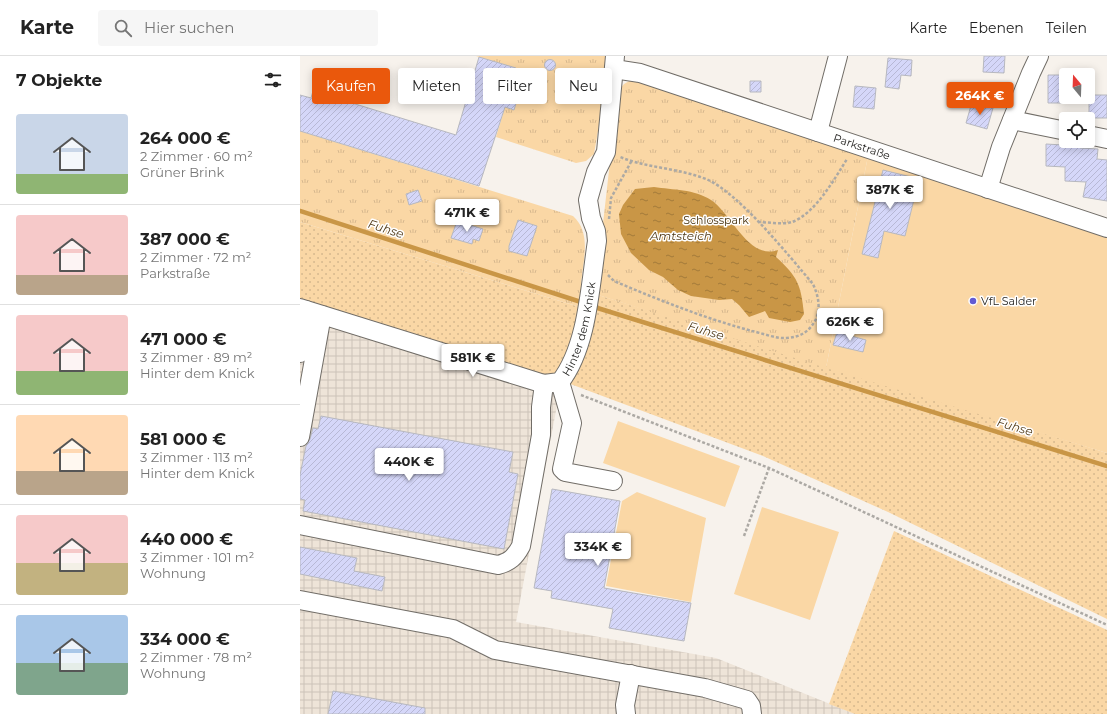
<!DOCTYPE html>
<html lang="de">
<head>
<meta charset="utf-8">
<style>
  body { margin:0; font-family:Montserrat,sans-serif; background:#f6f6f6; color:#222; height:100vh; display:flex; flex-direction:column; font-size:15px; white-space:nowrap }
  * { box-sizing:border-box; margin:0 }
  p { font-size:13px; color:#767676 }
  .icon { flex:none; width:22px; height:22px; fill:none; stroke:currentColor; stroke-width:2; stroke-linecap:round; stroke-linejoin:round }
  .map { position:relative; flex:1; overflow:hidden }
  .panel { display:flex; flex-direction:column; background:#fff; width:300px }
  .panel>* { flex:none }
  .guide { position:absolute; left:12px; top:12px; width:380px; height:36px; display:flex; gap:8px }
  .needle { width:26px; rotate:341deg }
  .buttons { position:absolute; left:759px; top:12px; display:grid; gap:8px }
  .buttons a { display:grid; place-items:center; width:36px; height:36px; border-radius:4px; background:#fff; box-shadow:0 2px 10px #0003; font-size:20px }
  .price { position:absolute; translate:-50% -34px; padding:0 9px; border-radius:4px; background:#fff; color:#222; font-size:13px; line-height:26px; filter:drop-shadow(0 1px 2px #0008) }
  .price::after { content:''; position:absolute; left:50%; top:24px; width:12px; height:9px; margin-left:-6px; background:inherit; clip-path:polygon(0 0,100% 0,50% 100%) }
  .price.on { background:#ea580c; color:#fff }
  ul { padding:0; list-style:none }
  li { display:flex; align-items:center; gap:12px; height:100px; padding:0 16px }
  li+li { border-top:1px solid #e0e0e0 }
  li span { display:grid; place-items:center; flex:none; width:112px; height:80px; border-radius:4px; color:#555 }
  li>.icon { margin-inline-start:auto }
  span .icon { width:48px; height:48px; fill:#fffc; stroke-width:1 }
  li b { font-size:17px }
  h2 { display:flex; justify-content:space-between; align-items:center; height:48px; padding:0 16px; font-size:17px }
  .tag { padding:0 14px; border-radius:4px; background:#fff; box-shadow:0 2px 10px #0003; font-size:14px; line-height:36px }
  .tag.on { background:#ea580c; color:#fff }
  header { display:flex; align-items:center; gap:24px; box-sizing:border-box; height:56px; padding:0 20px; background:#fff; border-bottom:1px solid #e0e0e0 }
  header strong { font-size:19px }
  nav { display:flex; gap:22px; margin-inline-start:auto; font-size:14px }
  .search { width:280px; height:36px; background:#f6f6f6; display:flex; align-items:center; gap:10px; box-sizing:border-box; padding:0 14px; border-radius:4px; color:#767676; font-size:15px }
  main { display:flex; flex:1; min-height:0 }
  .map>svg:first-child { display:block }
  .industrial { fill:url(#industrial-grid) }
  .grass { fill:url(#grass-dots) }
  .park { fill:url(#park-tufts) }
  .garden { fill:#fad7a5 }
  .water { fill:url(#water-ripples) }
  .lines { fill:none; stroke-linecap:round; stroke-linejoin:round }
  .stream { stroke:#c99646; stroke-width:4.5 }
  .building { fill:url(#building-hatch); stroke:#b7b8bf }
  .minor-casing { stroke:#716d67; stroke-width:20 }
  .path { stroke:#aca9a4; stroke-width:2.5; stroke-dasharray:3 2; stroke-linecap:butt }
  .minor { stroke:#fff; stroke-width:18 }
  .poi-dot { fill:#625ad3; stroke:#fff; stroke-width:1.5 }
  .labels { text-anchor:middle; stroke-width:3; stroke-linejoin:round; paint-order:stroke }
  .street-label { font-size:11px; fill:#201f1d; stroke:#fff }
  .park-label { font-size:11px; fill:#45300c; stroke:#fff }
  .poi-label { font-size:11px; fill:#201f1d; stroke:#fff; text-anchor:start }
  .water-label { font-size:12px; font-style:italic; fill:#513b19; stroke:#fff }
</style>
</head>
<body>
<header>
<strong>Karte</strong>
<div class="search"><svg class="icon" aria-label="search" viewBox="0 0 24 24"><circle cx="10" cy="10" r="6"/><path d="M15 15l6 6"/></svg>Hier suchen</div>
<nav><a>Karte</a><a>Ebenen</a><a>Teilen</a></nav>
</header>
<main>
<section class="panel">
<h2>7 Objekte<svg class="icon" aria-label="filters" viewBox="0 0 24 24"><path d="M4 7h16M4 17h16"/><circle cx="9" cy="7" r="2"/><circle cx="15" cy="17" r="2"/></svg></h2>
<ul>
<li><span style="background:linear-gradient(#c9d6e8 75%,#8fb573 0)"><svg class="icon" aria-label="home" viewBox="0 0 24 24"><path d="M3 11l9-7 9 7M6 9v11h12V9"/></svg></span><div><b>264 000 €</b><p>2 Zimmer · 60 m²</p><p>Grüner Brink</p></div></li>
<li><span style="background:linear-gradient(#f6c9c9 75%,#b9a48a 0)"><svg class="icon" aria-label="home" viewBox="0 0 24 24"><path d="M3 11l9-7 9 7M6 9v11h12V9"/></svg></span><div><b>387 000 €</b><p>2 Zimmer · 72 m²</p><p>Parkstraße</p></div></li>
<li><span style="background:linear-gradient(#f6c9c9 70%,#8fb573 0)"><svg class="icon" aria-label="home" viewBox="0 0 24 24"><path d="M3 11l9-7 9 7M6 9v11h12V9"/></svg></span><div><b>471 000 €</b><p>3 Zimmer · 89 m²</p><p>Hinter dem Knick</p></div></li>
<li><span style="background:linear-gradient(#ffd9b3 70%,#b9a48a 0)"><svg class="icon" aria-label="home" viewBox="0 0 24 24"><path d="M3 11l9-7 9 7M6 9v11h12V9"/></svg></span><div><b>581 000 €</b><p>3 Zimmer · 113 m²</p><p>Hinter dem Knick</p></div></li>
<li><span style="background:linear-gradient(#f6c9c9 60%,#c2b280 0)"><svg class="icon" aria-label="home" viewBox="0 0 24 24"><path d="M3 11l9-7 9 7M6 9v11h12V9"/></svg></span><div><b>440 000 €</b><p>3 Zimmer · 101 m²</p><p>Wohnung</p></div></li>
<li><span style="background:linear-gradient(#a9c7e8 60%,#7fa58c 0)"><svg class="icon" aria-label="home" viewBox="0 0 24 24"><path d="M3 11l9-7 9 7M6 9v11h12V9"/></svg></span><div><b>334 000 €</b><p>2 Zimmer · 78 m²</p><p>Wohnung</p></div></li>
</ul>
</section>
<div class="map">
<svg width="807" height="658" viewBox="0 0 807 658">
  <defs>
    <pattern id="industrial-grid" width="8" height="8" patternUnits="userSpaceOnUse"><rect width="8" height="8" fill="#eee4d8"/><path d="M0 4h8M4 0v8" fill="none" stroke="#ccc3b9"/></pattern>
    <pattern id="grass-dots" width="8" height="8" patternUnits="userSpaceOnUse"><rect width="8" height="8" fill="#fad7a5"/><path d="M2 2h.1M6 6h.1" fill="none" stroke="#d6b88e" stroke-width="1.8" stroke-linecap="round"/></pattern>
    <pattern id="park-tufts" width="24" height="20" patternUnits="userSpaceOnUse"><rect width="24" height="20" fill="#fad7a5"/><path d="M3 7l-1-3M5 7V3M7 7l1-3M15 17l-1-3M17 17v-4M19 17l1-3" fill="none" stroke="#d6b88e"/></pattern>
    <pattern id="water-ripples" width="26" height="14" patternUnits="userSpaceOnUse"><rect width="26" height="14" fill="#c99646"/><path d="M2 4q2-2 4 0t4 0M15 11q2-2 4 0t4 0" fill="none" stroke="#a37a3a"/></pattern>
    <pattern id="building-hatch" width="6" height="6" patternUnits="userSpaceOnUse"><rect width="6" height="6" fill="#d5d7f9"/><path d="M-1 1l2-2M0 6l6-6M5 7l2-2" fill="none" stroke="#b7b8d5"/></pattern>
  </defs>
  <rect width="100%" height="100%" fill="#f7f2ec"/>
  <path class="industrial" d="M0,244l251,79 8,16 -43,227 200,36 139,56h-555z"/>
  <path class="grass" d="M0,166l283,86 -12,44 -20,27 -251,-79z
    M295,238l512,159v166l-219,-107 -125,-56 -198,-74z
    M594,475l213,99v84h-252l-26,-10z"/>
  <path class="park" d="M176,0h130l-4,52 -8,46 -8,7 -10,2 -80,-26 9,-30 9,2 4,-12 -9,-3 7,-26z
    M331,24l237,76 -42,212 -231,-74 23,-203 6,-7z
    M0,75l273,85c19,17 10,45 8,68l4,6 -2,18 -283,-86z"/>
  <path class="garden" d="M568,100l239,78v219l-281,-85z
    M318,365l122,45 -15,41 -122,-44z
    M337,436l69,26 -15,84 -85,-16 16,-85z
    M462,451l77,25 -29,88 -76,-26z"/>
  <path class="water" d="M354,131c19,3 40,2 57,13 20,13 38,61 67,50l-2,7c22,20 25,28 28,57l-4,6 -10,2 -21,-4 -4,-7 -16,6 -10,-12 -7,-6 -13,1 -28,-4 -13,-6 -15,-13 -14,-7 -18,-17 -10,-19 -2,-20 4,-9 12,-16z"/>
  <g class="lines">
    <path class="stream" d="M0,155l284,92
      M291,250l516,160"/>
  </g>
  <path class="building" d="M684,0h21l-1,17 -21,-1z
    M179,1l37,11 -7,26 9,3 -4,13 -9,-3 -26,79 -179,-55v-36l11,3 2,-7 143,44z
    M588,2l24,2 -1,16 -10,-1 -2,14 -14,-2z
    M244.5 9a5.5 5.5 0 1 1 11 0a5.5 5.5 0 1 1-11 0Z
    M748,19h18v28h-18z
    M450,25h11v11h-11z
    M555,30l21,2 -2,21 -21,-2z
    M789,39h18v23h-18z
    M672,46l21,6 -6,21 -21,-6z
    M746,88l34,2v2l18,1 -1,10 10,1v41l-24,-4 3,-15 -21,-1v-14l-19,-1z
    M583,114l36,9 -14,57 -21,-5 -6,27 -16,-4z
    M118,134l4,11 -13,4 -3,-11z
    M218,164l19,6 -10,30 -18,-5v-5z
    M157,165l26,8 -4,12 -6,-2 -1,5 -21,-6z
    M537,276l29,8 -3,12 -30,-7z
    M21,360l192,36 -4,20 9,2 -14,75 -201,-38 2,-11 -5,-1v-24l6,-29 4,-7 3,-11 5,1z
    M252,433l68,12 -16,87 87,15 -7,38 -75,-13 4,-19 -62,-11 1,-7 -18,-3z
    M0,491l57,11 -3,13 31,6 -3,14 -82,-17z
    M33,635l92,17v6h-97z"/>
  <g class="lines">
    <g class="minor-casing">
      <g id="minor">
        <path id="s1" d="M314,13l26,4 467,155"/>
        <path d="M712,64l54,11"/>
        <path d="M518,76l20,-76"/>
        <path d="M788,79l19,4"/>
        <path d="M688,133l13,-42 30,-74 8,-17"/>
        <path id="s2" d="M0,252l244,76 16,-2c28,-36 30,-97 37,-141l-1,-10 -5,-13 -3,-18 8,-28 10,-20 9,-96"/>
        <path d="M0,297l6,-30v-13"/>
        <path d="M260,326l12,41 -10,46 3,3 48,9"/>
        <path d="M0,381l22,-122"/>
        <path d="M0,469l198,40c12,-3 17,-8 23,-19l20,-111v-28l3,-23"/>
        <path d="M0,544l153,29 42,21 210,38 42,12 4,6 1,8"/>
        <path d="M326,658l-1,-9 6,-31"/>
      </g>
    </g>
    <path class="path" d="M309,163l2,-21 20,-36
      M458,166c10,0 25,3 34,0 23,-8 43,-44 55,-63
      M308,219l6,6c45,19 90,37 138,50 10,2 24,8 35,7 14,-1 23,-7 29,-19 5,-12 2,-24 -3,-35 -24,-28 -75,-92 -107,-105 -28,-11 -59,-11 -86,-22
      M281,339l188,73 338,157
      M444,480l25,-68"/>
    <use href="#minor" class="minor"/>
  </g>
  <circle class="poi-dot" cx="673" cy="245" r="4"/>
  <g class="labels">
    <g class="street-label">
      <text dy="4" stroke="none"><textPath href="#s1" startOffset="260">Parkstraße</textPath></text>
      <text dy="4" stroke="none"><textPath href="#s2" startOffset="329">Hinter dem Knick</textPath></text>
    </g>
    <g class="park-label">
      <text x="416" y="168">Schlosspark</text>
    </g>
    <g class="poi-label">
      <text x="681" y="249">VfL Salder</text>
    </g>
    <g class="water-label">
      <text transform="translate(86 173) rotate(18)" y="4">Fuhse</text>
      <text x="381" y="184">Amtsteich</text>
      <text transform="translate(406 275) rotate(17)" y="4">Fuhse</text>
      <text transform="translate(715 371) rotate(17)" y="4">Fuhse</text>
    </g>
  </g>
</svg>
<div class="buttons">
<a><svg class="needle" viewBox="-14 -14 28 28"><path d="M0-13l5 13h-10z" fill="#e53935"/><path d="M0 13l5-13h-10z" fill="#767676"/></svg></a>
<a><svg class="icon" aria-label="locate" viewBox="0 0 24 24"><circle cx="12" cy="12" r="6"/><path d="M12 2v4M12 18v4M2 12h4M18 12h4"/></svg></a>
</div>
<b class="price on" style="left:680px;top:60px">264K €</b>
<b class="price" style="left:590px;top:154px">387K €</b>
<b class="price" style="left:167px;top:177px">471K €</b>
<b class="price" style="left:550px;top:286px">626K €</b>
<b class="price" style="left:173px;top:322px">581K €</b>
<b class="price" style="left:109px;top:426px">440K €</b>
<b class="price" style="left:298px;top:511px">334K €</b>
<div class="guide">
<a class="tag on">Kaufen</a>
<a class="tag">Mieten</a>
<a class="tag">Filter</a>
<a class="tag">Neu</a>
</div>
</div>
</main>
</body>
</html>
